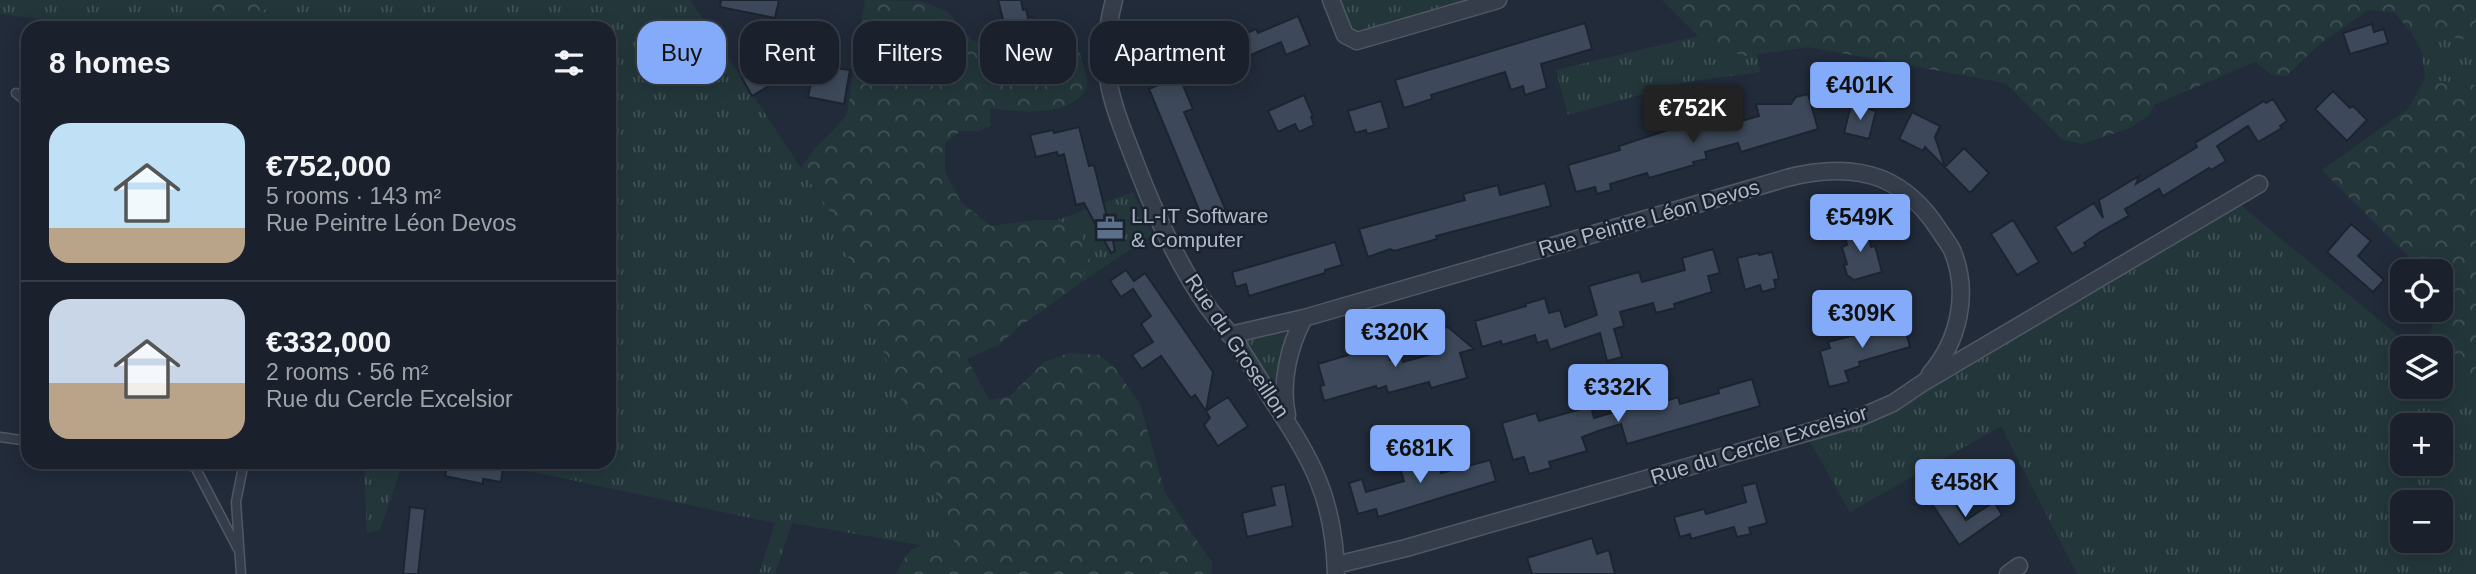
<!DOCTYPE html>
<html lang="en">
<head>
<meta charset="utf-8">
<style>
  body { margin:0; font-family:Helvetica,sans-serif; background:#272d38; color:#f1f3f6; height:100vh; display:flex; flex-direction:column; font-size:26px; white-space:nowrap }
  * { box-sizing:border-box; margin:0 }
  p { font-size:23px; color:#9fa3a9 }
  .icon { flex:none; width:38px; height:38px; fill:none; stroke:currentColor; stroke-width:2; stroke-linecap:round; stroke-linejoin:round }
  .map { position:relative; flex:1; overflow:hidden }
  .side { position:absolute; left:21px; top:21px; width:595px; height:448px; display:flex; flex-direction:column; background:#1a202c; border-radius:21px; box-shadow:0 4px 18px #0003,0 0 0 2px #383e48 }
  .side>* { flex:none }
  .banner { position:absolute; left:637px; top:21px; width:665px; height:63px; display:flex; gap:14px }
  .fabs { position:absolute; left:2390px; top:259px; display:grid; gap:14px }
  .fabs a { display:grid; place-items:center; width:63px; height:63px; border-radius:14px; background:#1a202c; box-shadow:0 4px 18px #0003,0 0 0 2px #383e48; font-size:35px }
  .price { position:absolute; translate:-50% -60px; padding:0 16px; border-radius:7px; background:#83abf9; color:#111; font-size:23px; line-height:46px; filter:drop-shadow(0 2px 4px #0008) }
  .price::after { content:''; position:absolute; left:50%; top:42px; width:21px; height:16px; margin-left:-10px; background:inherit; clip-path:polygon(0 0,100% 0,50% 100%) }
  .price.active { background:#222; color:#fff }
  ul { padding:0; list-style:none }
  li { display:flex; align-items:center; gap:21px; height:175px; padding:0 28px }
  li+li { border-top:2px solid #383e48 }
  li span { display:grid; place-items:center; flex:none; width:196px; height:140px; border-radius:21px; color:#555 }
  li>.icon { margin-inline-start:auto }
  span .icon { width:84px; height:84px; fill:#fffc; stroke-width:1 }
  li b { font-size:30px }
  h2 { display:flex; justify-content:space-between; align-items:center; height:84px; padding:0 28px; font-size:30px }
  .tag { padding:0 24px; border-radius:21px; background:#1a202c; box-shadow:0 4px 18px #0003,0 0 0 2px #383e48; font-size:24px; line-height:63px }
  .tag.active { background:#83abf9; color:#111 }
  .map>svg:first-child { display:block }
  .grass { fill:url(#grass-tufts); fill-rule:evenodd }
  .forest { fill:url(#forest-crowns) }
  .building { fill:#3d495a; stroke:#1d2431; stroke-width:2 }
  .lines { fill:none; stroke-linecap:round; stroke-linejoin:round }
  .lane-casing { stroke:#505865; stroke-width:11 }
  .street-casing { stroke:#505865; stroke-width:19 }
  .lane { stroke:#353d4b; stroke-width:8 }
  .street { stroke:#353d4b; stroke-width:16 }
  .labels { text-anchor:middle; stroke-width:5; stroke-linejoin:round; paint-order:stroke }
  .poi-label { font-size:21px; fill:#b0b8c7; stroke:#1b222f; text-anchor:start }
  .street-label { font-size:21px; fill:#b0b8c7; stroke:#1b222f }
</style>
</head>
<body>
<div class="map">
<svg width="2476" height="574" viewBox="0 0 2476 574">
  <defs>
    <pattern id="grass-tufts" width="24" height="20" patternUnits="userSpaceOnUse" patternTransform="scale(1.75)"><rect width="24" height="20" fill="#23373b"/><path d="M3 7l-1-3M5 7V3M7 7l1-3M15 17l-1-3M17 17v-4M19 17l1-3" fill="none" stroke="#405256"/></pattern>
    <pattern id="forest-crowns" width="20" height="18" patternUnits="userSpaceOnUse" patternTransform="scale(1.75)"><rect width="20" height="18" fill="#23373b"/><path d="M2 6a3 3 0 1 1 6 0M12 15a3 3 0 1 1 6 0" fill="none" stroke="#405256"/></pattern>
  </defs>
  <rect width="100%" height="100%" fill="#222b3a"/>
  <path class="grass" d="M0,0h190l6,18 9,10h-128v-5l-77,-9z
    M270,0h420l144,218 122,331 -36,-4 -128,-22 -17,51h-16l16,-51 -290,-61h124v-434h-369l28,-21z
    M1331,0h167l-141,41z
    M2411,32l65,9v44l-51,-6 -3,-27z
    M1698,36c19,11 37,21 59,18l3,18 -74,10 -118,33 -12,-45z
    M1133,192l19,43 -73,49 11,-24 -32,-40z
    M2233,199l180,149h-10v39h38v-18l35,23v182h-399l-76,-148 -151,86 -45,-79 56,-16zM2403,425h38v39h-38zM2403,502h38v39h-38z
    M1282,332l6,1 2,4 -10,53 -6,2 -31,-47 4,-6z
    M364,462h39l-21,62 -3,6 -12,3z"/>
  <path class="forest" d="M190,0h80l-2,7 -28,21h-35l-9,-10z
    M865,0l55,1 27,10 25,29 45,16 47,-12 10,2 6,8 8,29c-2,5 -5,12 -9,15 -20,18 -64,14 -89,10l1,18 -13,5h-18l-15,12v29l16,30 30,24 47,-6h20l22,12 10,28 -11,24 -60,43 -19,17 -33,15 22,41 21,-4 34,-34 25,-9 30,2 16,13 25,36 25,89 47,70 -1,11h-315c20,-40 23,-25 60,-26l-122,-330 -33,-50 14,-20 18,-17 14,-17z
    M1662,0h814v41l-65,-9 -17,-20 -26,-2 -47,33 -35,33 -14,-1 -17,-13 -101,43 -5,10 -19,13 -48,16 -19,-4 -58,-57 -197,-36 -62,9 -23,-6 -25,-14z
    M2425,79l51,6v307l-35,-23v-21h-19l21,-44 -2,-33h-18l-101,-101 86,-61z"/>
  <path class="building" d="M721,0h58l-4,18 -55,-11z
    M998,0h23l2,10 3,-1 2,9 5,-1 3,9 18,-5 4,18 -18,4 1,4 -29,7z
    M1298,16l12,29 -24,10 -5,-13 -49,21 -8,-20 32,-14 2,4z
    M1585,23l7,26 -51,15 6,24 -22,7 -2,-9 -12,4 -6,-18 -74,23 1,4 -28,9 -9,-28z
    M2372,24l2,8 10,-3 4,14 -38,11 -7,-21z
    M766,64l11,17 -25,15 -10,-18z
    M828,67l22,3 -6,34 -36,-7 6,-29 13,2z
    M1179,76l14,33 -9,3 43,101 -23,9 -55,-133z
    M2333,91l17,17 3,-2 14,14 -20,21 -32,-32z
    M1808,94l10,35 -77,23 -3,-9 -33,9 2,7 -14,3 1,3 -45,13 -2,-5 -37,11 1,6 -14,4 -2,-7 -19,5 -8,-27 52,-15 -1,-4 73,-24 8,7 7,-2 1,3 51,-14 -3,-12h35l5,-7z
    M1304,95l9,21 -2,1 3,8 -15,7 -4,-8 -17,8 -10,-21z
    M2273,99l14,22 -7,5 2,2 -24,14 -10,-16 -31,20 9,15 -15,9 -2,-2 -46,28 -4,-7 -34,20 4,7 -29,16 -16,11 2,3 -14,8 -17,-27 39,-24 9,15 -4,-18 40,-24 -3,8 61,-37 -2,-4 69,-42 2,2z
    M1381,101l8,27 -22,6 -1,-4 -11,3 -7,-22z
    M1851,105l25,6 -7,28 -25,-6z
    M1912,112l28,14 -5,11 10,30 19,-19 25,25 -19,20 -45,-46 -2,4 -24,-12z
    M1079,127l10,39 5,-1 13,52 4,-2 12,21 -10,5 2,10 -4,2 -27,-50 -8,2 -12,-51 -6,2 -1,-4 -21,5 -6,-22 23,-5 1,3z
    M1545,183l6,23 -115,30 1,3 -43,12 -4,-2 -22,8 -9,-28 106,-29 -2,-6 35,-9 2,10z
    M2013,220l26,42 -22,13 -26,-41z
    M2351,224l20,17 -13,15 26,24 -11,12 -46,-40z
    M1866,225l5,22 4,-1 7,26 -28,8 -7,-5 -3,-10 3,-1 -5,-17 5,-2 -3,-14z
    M1335,242l7,23 -17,5v3l-76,23 -3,-12 -10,3 -4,-15z
    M1713,249l7,24 -12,3 4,16 -38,12 1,4 -19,5 -3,-10 -33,9 4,14 -10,3 8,28 -15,4 -7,-28 -50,17 -3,-10 -10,3 -2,-8 -33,10 -1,-4 -19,6 -7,-26 51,-15 -1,-2 20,-6 4,15 11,-3 5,17 32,-12 -8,-29 50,-14 3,10 43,-12 -3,-12z
    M1772,252l7,27 -5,1 2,8 -14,4 -2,-7 -15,5 -8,-32 21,-5 1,2z
    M1126,270l8,11 11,-8 68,99 -7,39 -11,-16 -4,3 -30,-42 -19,13 -10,-14 21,-13 -12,-18 10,-8 -18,-27 -12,8 -11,-16z
    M1902,318l8,29 -51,15 1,4 -15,5 4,11 -20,5 -9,-36 10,-3 -2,-6 53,-14 -1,-3z
    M1448,327l26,22 -14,4 7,25 -36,10 -2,-6 -41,11 -2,-7 -9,3 -1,-3 -52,15 -4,-15 4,-1 -6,-21 67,-20 5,16 11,-4 2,6 36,-10 -3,-20 5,-4z
    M1752,379l8,27 -133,38 -6,-20 -23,7 -16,6 5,14 -38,11 2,6 -22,6 -5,-17 -11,3 -11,-37 34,-10 3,8 52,-15 3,12 44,-13 2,4 38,-12 2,7 39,-11 -1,-4z
    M1228,397l20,29 -30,20 -14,-21 6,-7 -4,-7z
    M1434,451l7,22 49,-13 6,21 -118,36 -2,-8 -18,5 -9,-31 13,-4 4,13 38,-11 -6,-20z
    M448,462h23l32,6 -2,14 -18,-3v5l-38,-8z
    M1756,483l11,40 -18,5 2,6 -14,3 -3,-10 -43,12 -1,-5 -10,3 -6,-20 30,-8 2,5 40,-12 -4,-16z
    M1285,484l8,42 -46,11 -5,-24 33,-8 -4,-18z
    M1949,494l17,26 28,-18 8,13 -43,30 -27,-41z
    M410,507l15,2 -7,65h-15z
    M1592,538l5,16 12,-4 6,24h-83l-5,-16z"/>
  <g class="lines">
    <g class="lane-casing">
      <path id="lane" d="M16,93l12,10
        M0,437l28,4
        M174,462l21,5 44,84
        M241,574l-5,-72 8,-40"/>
    </g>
    <g class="street-casing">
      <path id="street" d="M1114,0c-17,64 -5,95 18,154 20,53 43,106 75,152 7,10 16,19 24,29 14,20 27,42 40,63 41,62 63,99 65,176
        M1331,0l14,35 12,6 141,-41
        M1230,335l74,-17 483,-140c31,-8 64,-11 95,1 24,10 41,27 55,48 5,8 11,15 15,23 18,42 7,91 -22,124
        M1287,415c-7,-32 2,-69 17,-97
        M1336,565l70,-17 455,-131 32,-14 31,-21 335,-198
        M2008,574l11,-8"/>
    </g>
    <use href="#lane" class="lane"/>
    <use href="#street" class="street"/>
  </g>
  <defs>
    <g id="office-bare" transform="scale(2.1)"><path d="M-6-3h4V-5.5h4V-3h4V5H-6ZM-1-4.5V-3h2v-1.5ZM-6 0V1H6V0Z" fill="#5c6f8a" stroke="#1b222f" stroke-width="2.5" paint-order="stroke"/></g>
  </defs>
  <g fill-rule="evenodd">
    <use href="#office-bare" x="1110" y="228"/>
  </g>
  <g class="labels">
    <g class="poi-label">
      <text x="1131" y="223">LL-IT Software<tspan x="1131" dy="24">&amp; Computer</tspan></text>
    </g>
    <g class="street-label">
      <text transform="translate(1649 218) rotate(-16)" y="7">Rue Peintre Léon Devos</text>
      <text transform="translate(1237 346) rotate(56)" y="7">Rue du Groseillon</text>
      <text transform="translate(1759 445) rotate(-17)" y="7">Rue du Cercle Excelsior</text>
    </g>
  </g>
</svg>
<div class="fabs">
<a><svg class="icon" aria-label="locate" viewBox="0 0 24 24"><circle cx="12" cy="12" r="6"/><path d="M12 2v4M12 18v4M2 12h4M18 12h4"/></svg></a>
<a><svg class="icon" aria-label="layers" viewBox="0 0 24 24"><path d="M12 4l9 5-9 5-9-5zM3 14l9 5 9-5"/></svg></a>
<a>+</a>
<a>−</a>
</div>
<b class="price" style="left:1860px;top:122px">€401K</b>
<b class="price active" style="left:1693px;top:145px">€752K</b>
<b class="price" style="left:1860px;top:254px">€549K</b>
<b class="price" style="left:1862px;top:350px">€309K</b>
<b class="price" style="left:1395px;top:369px">€320K</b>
<b class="price" style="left:1618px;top:424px">€332K</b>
<b class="price" style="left:1420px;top:485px">€681K</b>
<b class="price" style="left:1965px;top:519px">€458K</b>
<div class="banner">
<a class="tag active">Buy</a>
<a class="tag">Rent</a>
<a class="tag">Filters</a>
<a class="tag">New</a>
<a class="tag">Apartment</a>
</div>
<section class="side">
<h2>8 homes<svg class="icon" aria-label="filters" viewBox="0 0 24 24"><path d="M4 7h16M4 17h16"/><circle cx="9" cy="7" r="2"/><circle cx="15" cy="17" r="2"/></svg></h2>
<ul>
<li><span style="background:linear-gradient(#bfe0f5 75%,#b9a48a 0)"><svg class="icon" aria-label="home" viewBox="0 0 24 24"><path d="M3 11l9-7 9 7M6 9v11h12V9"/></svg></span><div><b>€752,000</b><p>5 rooms · 143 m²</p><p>Rue Peintre Léon Devos</p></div></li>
<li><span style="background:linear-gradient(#c9d6e8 60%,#b9a48a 0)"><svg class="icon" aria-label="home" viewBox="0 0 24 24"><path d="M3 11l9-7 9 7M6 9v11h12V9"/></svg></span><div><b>€332,000</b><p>2 rooms · 56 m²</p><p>Rue du Cercle Excelsior</p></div></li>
</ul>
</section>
</div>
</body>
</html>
